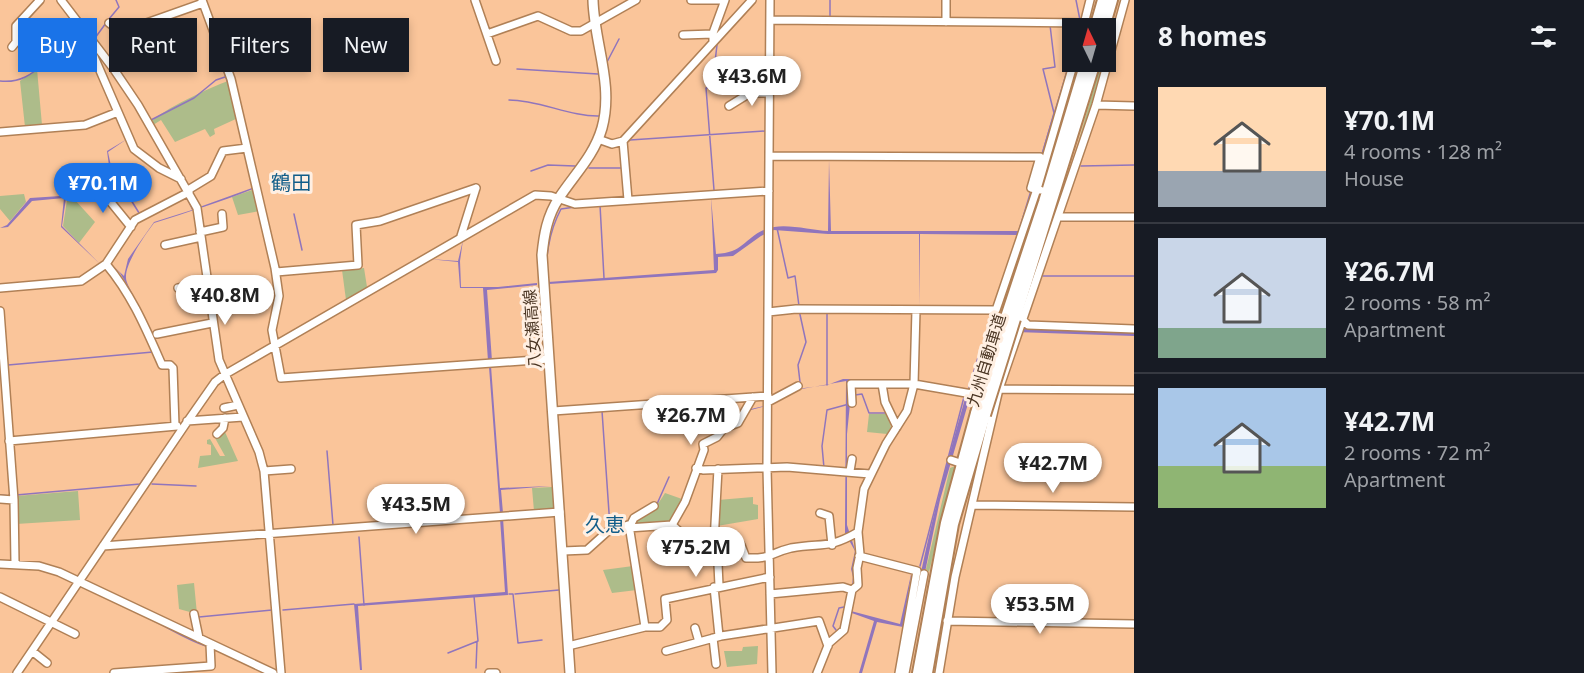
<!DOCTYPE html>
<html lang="en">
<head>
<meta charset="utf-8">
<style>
  body { margin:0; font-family:"Noto Sans","Noto Sans JP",sans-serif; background:#242831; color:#f1f3f6; height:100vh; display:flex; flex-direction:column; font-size:22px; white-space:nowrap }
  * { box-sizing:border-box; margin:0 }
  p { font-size:20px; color:#9ea1a6 }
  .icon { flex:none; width:33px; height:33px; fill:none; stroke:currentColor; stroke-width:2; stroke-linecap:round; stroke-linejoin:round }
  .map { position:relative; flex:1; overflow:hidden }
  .sheet { display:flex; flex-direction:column; background:#171b24; width:450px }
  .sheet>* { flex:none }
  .top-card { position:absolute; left:18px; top:18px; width:570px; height:54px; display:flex; gap:12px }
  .needle { width:39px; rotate:355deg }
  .buttons { position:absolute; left:1062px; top:18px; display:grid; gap:12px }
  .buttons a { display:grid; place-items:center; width:54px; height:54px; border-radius:0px; background:#171b24; box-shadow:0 3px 9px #0003; font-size:30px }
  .price { position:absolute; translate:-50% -51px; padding:0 14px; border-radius:21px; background:#fff; color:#222; font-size:20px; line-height:39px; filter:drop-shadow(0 2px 3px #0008) }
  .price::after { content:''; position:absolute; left:50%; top:36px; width:18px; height:14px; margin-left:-9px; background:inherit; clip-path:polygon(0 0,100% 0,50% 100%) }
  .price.on { background:#1a73e8; color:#fff }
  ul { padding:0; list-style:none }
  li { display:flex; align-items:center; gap:18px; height:150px; padding:0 24px }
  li+li { border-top:2px solid #363941 }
  li span { display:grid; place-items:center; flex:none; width:168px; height:120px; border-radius:0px; color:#555 }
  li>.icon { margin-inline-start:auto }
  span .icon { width:72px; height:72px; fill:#fffc; stroke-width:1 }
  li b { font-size:26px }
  h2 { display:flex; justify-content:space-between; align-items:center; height:72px; padding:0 24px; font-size:26px }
  .chip { padding:0 21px; border-radius:0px; background:#171b24; box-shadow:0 3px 9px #0003; font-size:21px; line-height:54px }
  .chip.on { background:#1a73e8; color:#fff }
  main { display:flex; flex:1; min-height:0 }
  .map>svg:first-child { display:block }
  .green { fill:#adbc8a }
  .water { fill:#9075bc }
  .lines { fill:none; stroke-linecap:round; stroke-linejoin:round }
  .stream { stroke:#9075bc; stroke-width:1.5 }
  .minor-casing { stroke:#b08056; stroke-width:10 }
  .major-casing { stroke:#b08056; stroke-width:12 }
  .highway-casing { stroke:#b08056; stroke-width:14 }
  .minor { stroke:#fff; stroke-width:7 }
  .major { stroke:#fff; stroke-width:9 }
  .highway { stroke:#fff; stroke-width:10 }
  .highway-bridge-casing { stroke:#b08056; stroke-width:14; stroke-linecap:butt }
  .highway-bridge { stroke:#fff; stroke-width:10 }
  .labels { text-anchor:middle; stroke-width:6; stroke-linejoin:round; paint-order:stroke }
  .street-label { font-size:16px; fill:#4a3523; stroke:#ffefe2 }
  .quarter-label { font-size:20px; fill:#115d89; stroke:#ffefe2 }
</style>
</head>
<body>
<main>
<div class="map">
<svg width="1134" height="673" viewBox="0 0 1134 673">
  <rect width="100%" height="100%" fill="#fac59a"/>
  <path class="green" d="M37,69l5,56 -17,2 -5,-46z
    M1104,69l-5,17 -36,109 36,-125z
    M228,81l10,37 -24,11 1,5 -5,3 -5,-8 -30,13 -14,-22 -8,5 -2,-3c9,-11 62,-36 77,-41z
    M255,189l5,22 -22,4 -6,-18z
    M24,194l2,8 -16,19 -10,-12v-13z
    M67,200h8l20,22 -16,21 -16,-17z
    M364,268l3,19 -21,13 -4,-30z
    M869,414h18l4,13 -4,7 -20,-2z
    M225,432l13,29 -40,7 2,-12 11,-1v-10l-4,-1v-4l3,-1 10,17h5l-10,-18z
    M955,466l-26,106 -3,-3 24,-101z
    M552,487l2,23 -20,1 -2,-23z
    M78,491l2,29 -64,4v-28z
    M665,493l17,6 -12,23 -37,2 2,-5c15,-4 22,-13 30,-26z
    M753,497v7l5,1v14l-41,7 1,-26z
    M633,566l4,24 -25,3 -9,-23z
    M194,583l3,31 -18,-5 -2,-24z
    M758,646l-1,18 -30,3 -3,-16h18l1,-4z"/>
  <path class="water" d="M200,7l30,77 23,105c-32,13 -65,23 -99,34 -9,12 -29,40 -28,55 0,5 5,12 7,17l-13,-22 -9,-9 13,12 4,-17 26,-37 38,-12 -8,-17 -44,23 -30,-48 -18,12 -15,17 -11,1 -4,28 39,39 -40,-38 3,-29 -32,3 -24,26 -8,1 7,-3 23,-27 46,-3 14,-15 19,-14 -2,-15 20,-12 -19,13 3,14 29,47 44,-23 10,19 58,-21 -23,-100z
    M1072,52v9l-54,174 -98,-1v72l-1,-72h-91l-54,-4 -13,6 -28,20 -15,1v13l-2,3 -167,11 -1,-2 166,-12 -3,-73 5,57c28,-1 28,-16 50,-25 17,-7 44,1 62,2l1,-71 2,71h187z
    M463,240l-3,21 1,26h37l39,-4v2l-50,5 5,71h-4l-5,-73h-23l-2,-26 -29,-3 29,2z
    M1023,325l111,6v5l-119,-4 -22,11 -12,16 -41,141 -36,173c14,-108 42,-211 73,-315l13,-18z
    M491,366l9,122 51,-2 -50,4 2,23h-3l-11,-146z
    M843,379h69l-65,2 3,23 -3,30v91l10,31 -4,13 2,24 -4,18 49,13 12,-54 -9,57 -26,-5 -15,51h-3l15,-52 -25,-9 4,-35 -2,-8 4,-18 -10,-18v-7l1,-145 -50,9 -23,14 -22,6 -13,18 -1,-2 14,-17 18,-4 28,-16 30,-4z
    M500,518h3l5,77 -150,11 4,64h-2l-6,-66 151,-12z"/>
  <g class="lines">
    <path class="stream" d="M1076,0l4,20
      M830,17v-17
      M109,19l10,-12 -3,-7
      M95,38l11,-15
      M607,62l12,-23
      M517,69l81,5
      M0,81c27,3 38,-14 58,-28l23,1 6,-8
      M228,83l4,15
      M509,100c31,0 61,17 91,16
      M149,121l45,-23 22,-18 9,-3
      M626,142l4,-2 135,-9
      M1042,155l12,-42 -11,-44 12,-2 -5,-42
      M1081,166l53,-1
      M589,168h32
      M531,171l17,-6 27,1
      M714,190l-8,-102 6,-1 5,-42
      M600,205l4,73
      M294,214l8,36
      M777,228l11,50 7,-2 4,30
      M1043,276h91
      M549,283c-6,-23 1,-53 12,-74l14,-2
      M799,310l7,32 -8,23 2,17
      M8,365l145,-13
      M827,385v-73
      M948,386l17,3
      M855,395l7,-1 7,19h18
      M602,411l8,116
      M897,434l13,-22
      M327,451l6,74
      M824,468l-2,-22 5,-36 22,-6
      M152,484l44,2
      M0,495l10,1
      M16,495l124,-11 19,-27
      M657,504l12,-27
      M359,537l5,68
      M920,566l44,-169
      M509,594h4l5,49 24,-3
      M515,594l44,-4
      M0,601l45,22
      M283,610l71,-6
      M199,617l73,-7
      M148,618c20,9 37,21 58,28
      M836,630l-3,-4 6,-18 5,-1
      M448,653l30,-12 -4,-45
      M476,668l1,-26"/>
    <g class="minor-casing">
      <path id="minor" d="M61,0l52,68 25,37 59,103 22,152 40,92 5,19 17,202
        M202,0l29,79 44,189 4,28 -7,34 9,48 268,-19
        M475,0l21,61
        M691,0h32
        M770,0l-3,468 5,205
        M770,20l315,3
        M946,22v-22
        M109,23l12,9 82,-29
        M1083,28l7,-28
        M82,29l52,120 25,19 22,11
        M487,34l51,-18 33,15h10l55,-31
        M683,35l30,-1
        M713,41v-8l12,-33
        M12,47l4,-5v-16l24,-26
        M1096,105l38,1
        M729,106l21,-13h20
        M0,132l85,-7 33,-13
        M598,139l14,5 11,-3 129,-141
        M623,141l5,59
        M769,156l271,1 -9,31 9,2
        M104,185l1,10 26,32
        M188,190l23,-14 12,-25 24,-3
        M1059,217h75
        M200,232l23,-5 -1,-13
        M461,236l15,-48
        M165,245l36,-8
        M106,264c26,31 40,65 56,101h8l3,3 2,58
        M276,272l82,-7 -2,-40 24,-4 96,-33
        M236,286l-1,10 10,5
        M0,288l81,-7 25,-17 29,-44 54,-28
        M178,288l28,-4
        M209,302l26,-6
        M0,311l14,189 1,63
        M768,312l28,-3 200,1 41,-121 37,-127
        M1023,320l5,5 106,4
        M157,334l55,-11
        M882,384l3,18 12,25
        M999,389l135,1
        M768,402l30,-16
        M852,403l-1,-19h63l58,10 6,-18 12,4
        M224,408l14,-3
        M553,411l215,-15
        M187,421l56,-4
        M217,434l6,-6 2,-10
        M9,441l168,-15
        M951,460l6,2
        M696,468l7,2 84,-3 83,7
        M264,471l27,-2
        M850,471l2,-12
        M0,499l14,1
        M972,505l162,2
        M820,513l9,3 3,29
        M629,525l16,102
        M672,525l13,-23 19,-52 -1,-6 14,-7 7,-9 14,-5 15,-26
        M628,528l44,-3 16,14 53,6 5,13c26,1 24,-5 45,-10 31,-6 36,2 67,-16
        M714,542l4,-73
        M717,542l2,44
        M103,546l457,-34
        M563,551l24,-1 20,-18 24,-8 3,-6 20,-12
        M859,556l58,15 -18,102
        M0,564l39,2 20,6 214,101
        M714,587l5,49
        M770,594l73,-7 9,3
        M0,597l75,37
        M194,614l5,24
        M947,621l187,3
        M695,628l4,14
        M713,638l3,26
        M568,646l77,-19h15l7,-7 -2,-21 105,-22
        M32,651l15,12
        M666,651l55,-15 98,-15 9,25
        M17,673l168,-248 30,-43 9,-7 311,-180 16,1 24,8 194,-13
        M114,673l97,-7 -1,-22
        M489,673h7
        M817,673l12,-30 15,-13 8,-40 6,-5 -1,-17 3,-14 -2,-22 6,-43 22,-45 21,-33 7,-27 2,-74
        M905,673l19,-99
        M939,673l16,-96 44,-188 97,-284 29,-105"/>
    </g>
    <g class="major-casing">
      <path id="major" d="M570,673l-28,-418c2,-20 5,-39 17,-57 15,-23 35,-42 43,-70 12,-44 -8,-85 -9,-128"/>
    </g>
    <g class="highway-casing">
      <path id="highway" d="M1095,28l8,-28
        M1104,28l8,-28
        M1006,317l38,-115 42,-140
        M1015,319l80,-257
        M918,673l28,-150 30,-110
        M927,673l26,-149 32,-109"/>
    </g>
    <use href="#minor" class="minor"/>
    <use href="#major" class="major"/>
    <use href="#highway" class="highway"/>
    <g class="highway-bridge-casing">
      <path id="highway-bridge" d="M976,413l30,-96
        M985,415l30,-96"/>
    </g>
    <use href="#highway-bridge" class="highway-bridge"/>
  </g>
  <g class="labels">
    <g class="street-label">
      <text transform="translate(532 329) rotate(-94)" y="6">八女瀬高線</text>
      <text transform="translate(986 360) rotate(-73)" y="6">九州自動車道</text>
    </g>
    <g class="quarter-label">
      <text x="291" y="190">鶴田</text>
      <text x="605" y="532">久恵</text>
    </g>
  </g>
</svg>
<div class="buttons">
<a><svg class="needle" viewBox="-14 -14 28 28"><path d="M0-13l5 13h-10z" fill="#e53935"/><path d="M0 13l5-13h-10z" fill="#9ea1a6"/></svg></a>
</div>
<b class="price" style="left:752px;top:107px">¥43.6M</b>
<b class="price on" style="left:103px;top:214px">¥70.1M</b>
<b class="price" style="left:225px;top:326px">¥40.8M</b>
<b class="price" style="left:691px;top:446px">¥26.7M</b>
<b class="price" style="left:1053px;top:494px">¥42.7M</b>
<b class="price" style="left:416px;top:535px">¥43.5M</b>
<b class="price" style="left:696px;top:578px">¥75.2M</b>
<b class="price" style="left:1040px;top:635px">¥53.5M</b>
<div class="top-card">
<a class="chip on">Buy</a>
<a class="chip">Rent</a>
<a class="chip">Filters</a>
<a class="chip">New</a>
</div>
</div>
<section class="sheet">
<h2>8 homes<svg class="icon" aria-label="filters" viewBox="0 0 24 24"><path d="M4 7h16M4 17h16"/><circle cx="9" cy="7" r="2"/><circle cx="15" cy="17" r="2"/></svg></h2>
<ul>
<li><span style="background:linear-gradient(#ffd9b3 70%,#9aa5b1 0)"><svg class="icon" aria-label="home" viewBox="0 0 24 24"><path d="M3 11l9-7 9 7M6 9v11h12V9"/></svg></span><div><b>¥70.1M</b><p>4 rooms · 128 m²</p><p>House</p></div></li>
<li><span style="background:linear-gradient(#c9d6e8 75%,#7fa58c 0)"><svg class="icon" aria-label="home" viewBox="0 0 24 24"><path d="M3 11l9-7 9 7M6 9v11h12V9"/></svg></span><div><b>¥26.7M</b><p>2 rooms · 58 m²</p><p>Apartment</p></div></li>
<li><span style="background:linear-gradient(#a9c7e8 65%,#8fb573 0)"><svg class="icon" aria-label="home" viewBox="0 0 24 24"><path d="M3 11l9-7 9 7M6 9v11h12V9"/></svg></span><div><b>¥42.7M</b><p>2 rooms · 72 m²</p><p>Apartment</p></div></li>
</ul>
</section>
</main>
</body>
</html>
